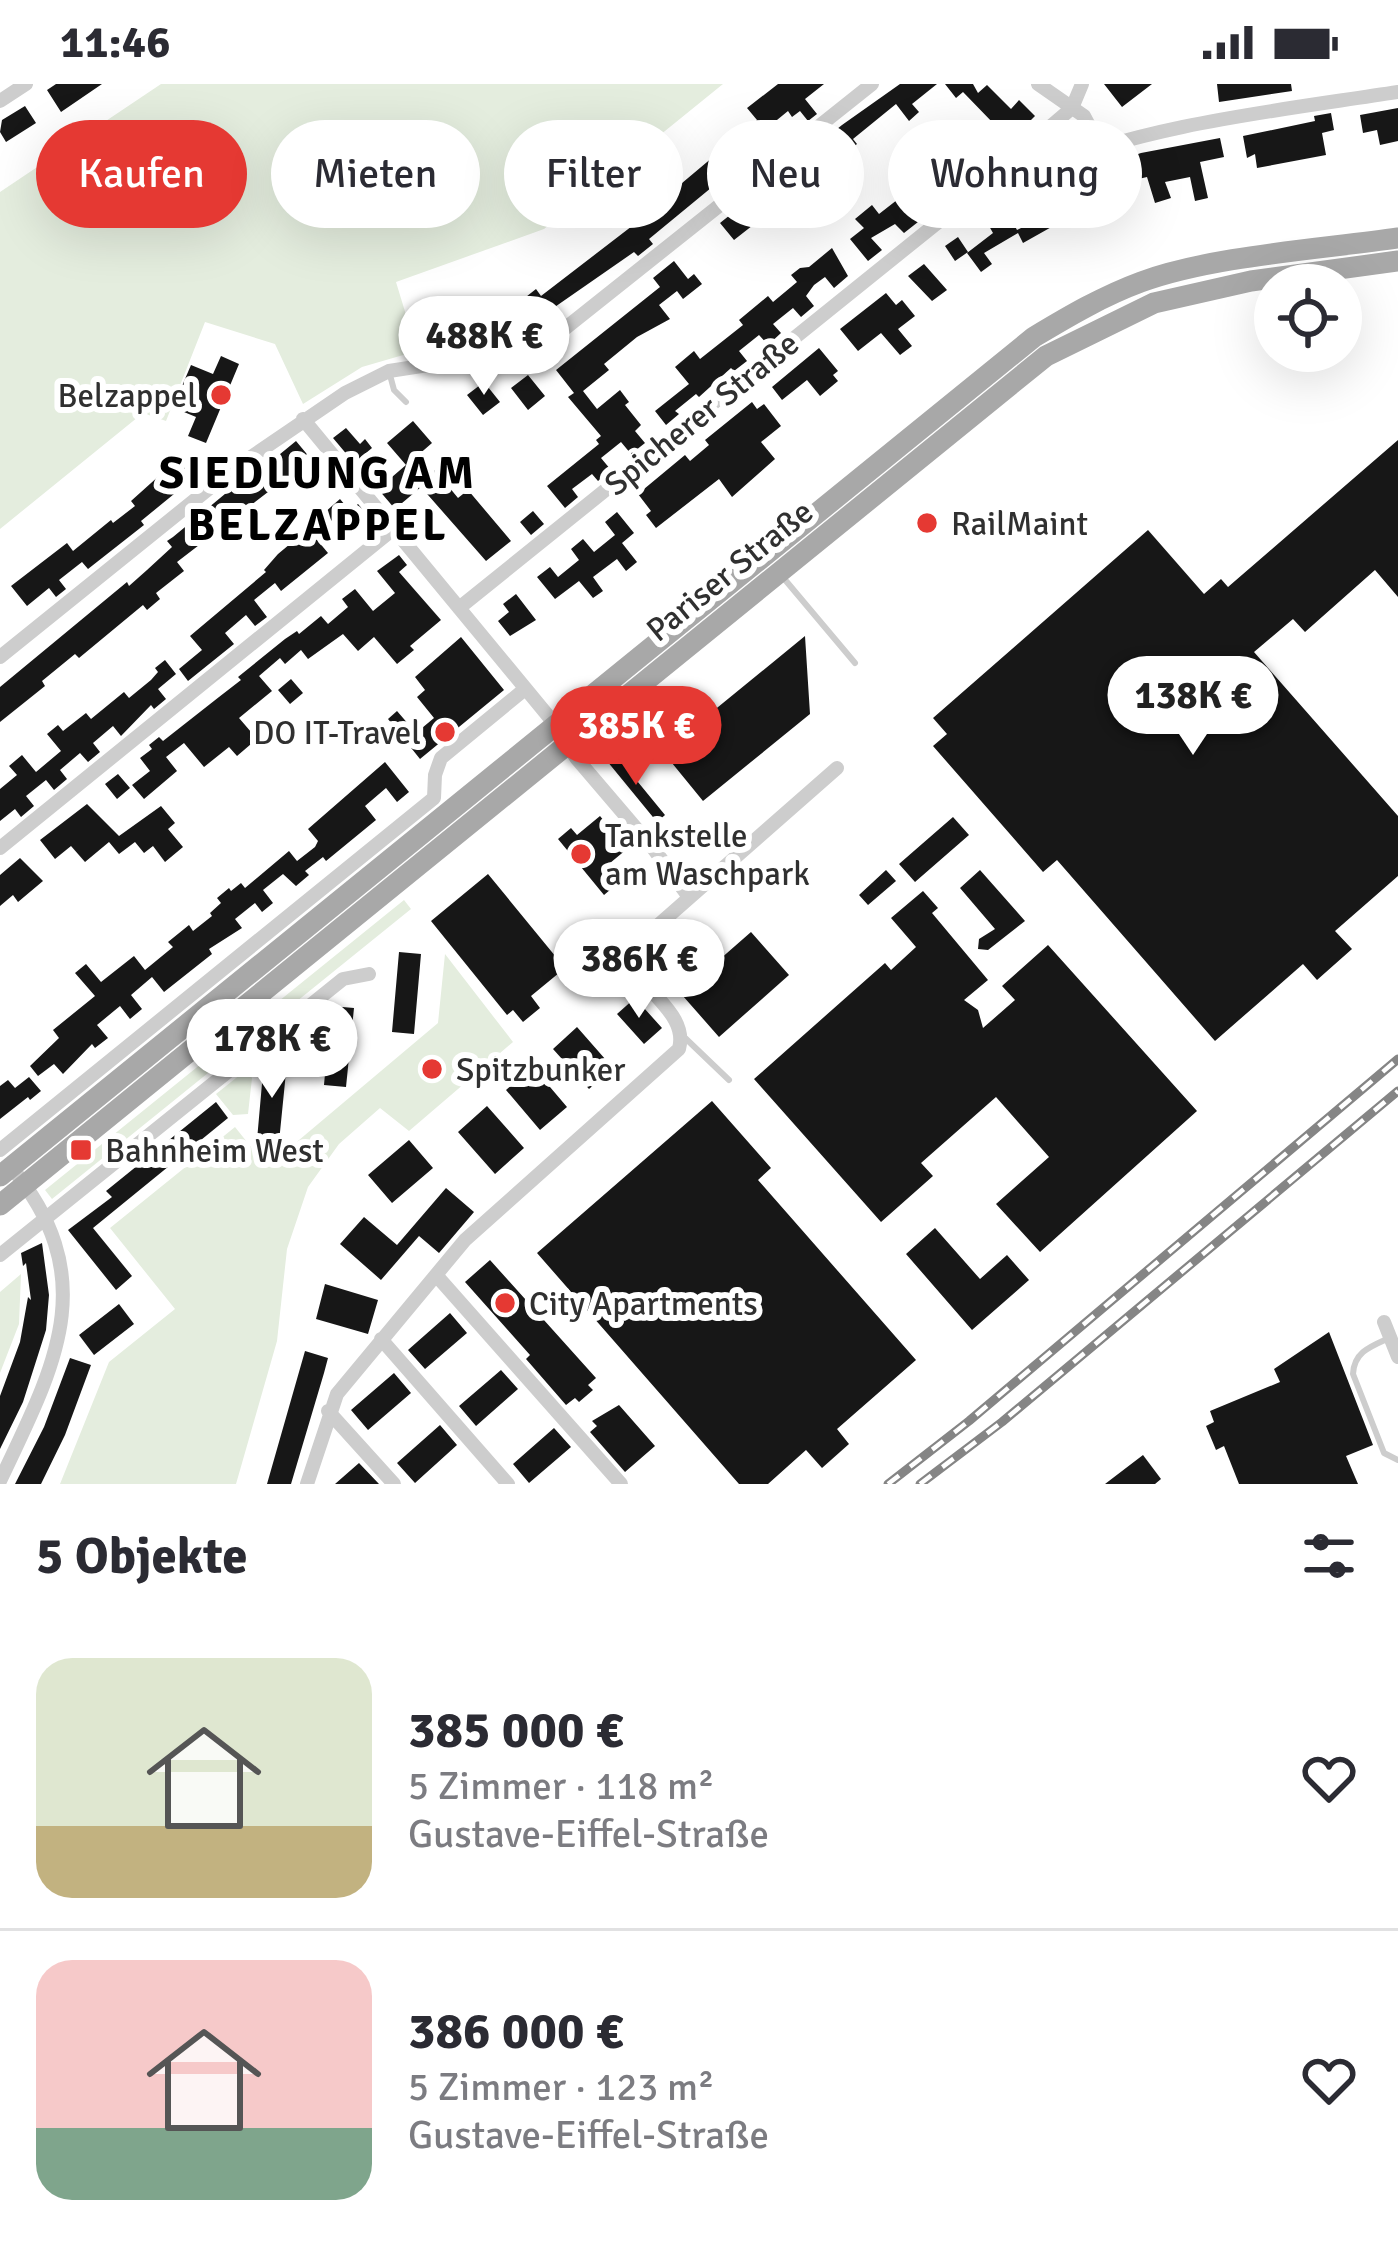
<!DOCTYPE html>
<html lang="de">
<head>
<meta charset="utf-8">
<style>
  body { margin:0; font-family:Signika,sans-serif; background:#f2f2f3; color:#2b2b33; height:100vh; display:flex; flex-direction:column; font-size:45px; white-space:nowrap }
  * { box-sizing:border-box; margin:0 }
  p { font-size:39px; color:#7c7c81 }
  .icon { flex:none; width:66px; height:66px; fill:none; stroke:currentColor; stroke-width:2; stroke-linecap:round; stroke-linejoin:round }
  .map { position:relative; height:1400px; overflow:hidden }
  .sheet { display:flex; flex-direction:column; background:#fff; flex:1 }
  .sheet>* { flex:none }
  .top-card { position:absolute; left:36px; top:36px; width:1326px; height:108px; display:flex; gap:24px }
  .buttons { position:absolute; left:1254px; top:180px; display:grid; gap:24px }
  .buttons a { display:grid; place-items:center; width:108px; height:108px; border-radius:50%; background:#fff; box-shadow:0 12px 48px #0002; font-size:60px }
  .price { position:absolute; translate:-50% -102px; padding:0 27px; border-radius:42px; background:#fff; color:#222; font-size:39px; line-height:78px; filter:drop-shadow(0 3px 6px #0008) }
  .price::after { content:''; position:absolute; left:50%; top:72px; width:36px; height:27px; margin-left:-18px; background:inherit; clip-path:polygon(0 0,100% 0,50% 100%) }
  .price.active { background:#e53933; color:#fff }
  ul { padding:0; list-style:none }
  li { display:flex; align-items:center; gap:36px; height:300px; padding:0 36px }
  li+li { border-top:3px solid #e1e1e2 }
  li span { display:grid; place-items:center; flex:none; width:336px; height:240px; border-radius:36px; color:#555 }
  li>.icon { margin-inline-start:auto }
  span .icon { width:144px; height:144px; fill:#fffc; stroke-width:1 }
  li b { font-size:51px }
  h2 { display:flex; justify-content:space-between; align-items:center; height:144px; padding:0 36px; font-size:51px }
  .chip { padding:0 42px; border-radius:54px; background:#fff; box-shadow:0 12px 48px #0002; font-size:42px; line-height:108px }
  .chip.active { background:#e53933; color:#fff }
  .status { display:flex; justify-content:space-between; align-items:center; height:84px; padding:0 60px; background:#fff; direction:ltr }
  .status svg { height:33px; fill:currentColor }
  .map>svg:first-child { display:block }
  .green { fill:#e4edde }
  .building { fill:#171717 }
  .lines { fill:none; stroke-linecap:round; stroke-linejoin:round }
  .lane { stroke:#cdcdcd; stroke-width:6 }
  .street { stroke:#cdcdcd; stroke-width:14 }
  .primary { stroke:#a8a8a8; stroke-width:21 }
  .rail-casing { stroke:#858585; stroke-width:9 }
  .rail { stroke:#fff; stroke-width:4.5; stroke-dasharray:14; stroke-linecap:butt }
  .poi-dot { fill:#e53933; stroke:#fff; stroke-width:4.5 }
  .labels { text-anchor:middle; stroke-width:12; stroke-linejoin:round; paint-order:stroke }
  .poi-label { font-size:33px; fill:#303030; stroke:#fff; text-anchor:start }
  .street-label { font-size:33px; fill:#303030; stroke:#fff }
  .district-label { font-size:45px; font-weight:bold; letter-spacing:3px; fill:#000; stroke:#fff }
</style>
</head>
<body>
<div class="status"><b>11:46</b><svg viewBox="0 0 49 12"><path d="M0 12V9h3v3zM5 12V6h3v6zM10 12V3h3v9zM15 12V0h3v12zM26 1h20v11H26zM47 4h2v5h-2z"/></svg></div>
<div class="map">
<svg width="1398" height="1400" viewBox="0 0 1398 1400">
  <rect width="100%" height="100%" fill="#fff"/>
  <path class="green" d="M161,0h562l-179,145 -148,53 21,69 -55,16 -59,37 -28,-60 -70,-22 -39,99 -23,-8 -143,116v-337z
    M404,816l7,9 -359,290 -7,-9z
    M445,870l68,88 -104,89 -29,-23 -41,36 -31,43 -21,62 -10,92 -41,143h-176l49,-122 66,-53 -65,-81 125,-101 32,40 171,-144z
    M246,986l6,8 -4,36 -15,1 -17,-21z
    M21,1190l-2,50 -19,49v-81z"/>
  <path class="building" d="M56,0h46l-41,28 -14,-22z
    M778,0h46l-19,15 12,15 -9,7 -8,-10 -8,6 -4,-6 -27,22 7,8 -119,98 4,5 -15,12 -4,-4 -108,75 -14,-19 24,-19 5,7 121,-93 -7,-8 9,-7 5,6 88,-74 -10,-12z
    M900,0h37l-25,20 7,8 -10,9 -13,-17 -43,35 4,5 -123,96 -14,-17 122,-98z
    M945,0h28l5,9 9,-8 24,24 8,-9 16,16 -21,21 -8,-8 -17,25 2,2 -11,11 -12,-14 11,-10 2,2 14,-20 -32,-33 -7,6z
    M1104,0h48l-30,23z
    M1217,0h74l1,7 -73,11z
    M25,22l11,17 -30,19 -6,-10 2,-12z
    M1398,24v33l-18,4 -3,-15 -14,3 -3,-18z
    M1331,29l3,17 -12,3 4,22 -69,13 -2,-14 -8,4 -4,-22 72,-15 -1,-5z
    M1220,54l4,19 -24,5 8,36 -13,3 -5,-24 -25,5 6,16 -16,5 -8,-26 -56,13 3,6 -15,6 -9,-25 71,-24z
    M938,84l17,20 -14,11 -9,-11 -25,21 11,13 -14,11 -9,-9 -24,14 11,12 -14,11 -18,-22 14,-11 -9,-9 17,-14 7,9z
    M1048,103l5,12 -6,3 8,23 -32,18 -5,-10 -34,20 8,11 -11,8 -14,-19 26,-20 -8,-14 20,-11 12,22 20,-10 -11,-23z
    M958,153l10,15 -13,9 -10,-15z
    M832,164l16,28 -14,12 -9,-11 -11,8 -8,11 8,10 -13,11 -8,-9 -20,16 8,9 -13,12 -9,-10 -20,16 8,10 -13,10 -3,-3 -32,29 -3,-3 -21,17 4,3 -13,11 -11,-14 34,-27 -14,-17 19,-16 6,8 43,-34 -4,-5 29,-24 5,6 24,-20 -6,-7 9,-7 9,-1z
    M674,177l14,18 6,-5 8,10 -19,15 -6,-8 -18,14 11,14 -33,18 -33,27 5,6 -26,21 14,18 23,-19 9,12 -4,3 16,20 -6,6 10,12 -14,11 -10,-12 -20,16 10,12 -13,11 -6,-7 -20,15 6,8 -13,11 -18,-22 52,-42 -3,-4 5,-4 -33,-39 6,-4 -18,-23 104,-83 -7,-9z
    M924,180l23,26 -15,11 -24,-25z
    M886,209l10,12 6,-5 13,16 -17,13 14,17 -12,9 -19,-22 -23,18 -18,-22z
    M497,219l13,17 -22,16 -13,-17z
    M444,223l15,20 -25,18 -15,2 -2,-17 4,-6z
    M819,264l19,23 -5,4 5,6 -18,15 -13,-16 -25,20 -10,-13z
    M221,272l18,8 -33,79 -18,-7 8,-19 -12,-5 9,-21 -11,-5 9,-21 22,9z
    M528,291l17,21 -17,14 -17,-22z
    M484,298l16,20 -17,13 -16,-20z
    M752,318l5,7 7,-5 17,22 -20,16 14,17 -43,38 -13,-18 -63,49 -10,-13 5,-4 -13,-17 47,-39 5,6 19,-16 -4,-5z
    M413,337l19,22 -15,13 15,17 3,-3 23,28 10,-8 43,51 -25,20 -65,-74 -26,22 -17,-20 28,-24 -19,-22z
    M346,344l14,16 5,-5 7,9 -18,15 -21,-25z
    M1398,356v157l-23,-27 -70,62 -12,-13 -39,33 144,164v60l-63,55 17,18 -35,31 -14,-16 -88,77 -158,-181 -14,12 -110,-126 14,-12 -14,-16 215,-188 56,64 17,-15 7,8z
    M296,357l15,18 -134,103 7,9 -28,22 4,6 -13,11 -4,-5 -64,53 -4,-4 -33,27 3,5 -45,36v-35l127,-105 2,4 18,-16 25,-23 -5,-6 6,-4 87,-72 3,3z
    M180,373l16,19 -55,45 3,4 -56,44 -6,-7 -23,18 7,9 -10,8 -7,-9 -22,18 -16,-20 56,-43 6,8 38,-31 2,3 22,-17 -4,-5z
    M340,415l10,12 8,-7 12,14 -22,19 -24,-24z
    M533,427l11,13 -13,11 -11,-13z
    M617,428l17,21 -12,10 15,19 -11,9 -9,-12 -24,18 10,14 -10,7 -14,-17 -24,18 -18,-22 13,-10 8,10 21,-17 -8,-11 12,-10 11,13 21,-17 -10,-13z
    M308,445l20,24 -47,38 -6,-8 -21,17 13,17 -12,9 -9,-11 -21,18 9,11 -46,37 -9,-12 23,-19 -12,-14 76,-64 -2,-2 14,-16z
    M399,471l8,10 -8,7 42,48 -31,26 4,4 -17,14 -23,-27 -16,14 -15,-17 -35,25 -7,-9 -16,14 -5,-6 -21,18 13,15 -33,27 18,21 -20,17 -8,-9 -25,20 -20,-24 -18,14 11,14 -33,28 -12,-14 18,-14 -10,-13 12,-9 -3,-4 10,-8 4,4 56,-44 22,-17 -3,-3 47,-38 12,-8 2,3 22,-18 7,8 20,-17 -6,-8 13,-10 18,22 22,-18 -18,-22z
    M516,510l20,26 -26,16 -12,-15 11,-9 -6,-8z
    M805,552l5,78 -107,87 -40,-49z
    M461,553l43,53 -84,69 -32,-40 9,-8 19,22 18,-15 -17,-21 8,-7 -10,-13z
    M165,576l11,14 -18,15 8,10 -12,10 -3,-4 -30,31 -8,-10 -20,17 7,9 -12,10 -8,-9 -20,17 7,9 -13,11 -8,-10 -20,16 8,10 -13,11 -6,-8 -15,12v-32l17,-14 -8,-9 13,-11 14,17 25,-21 -14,-17 11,-9 5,6 23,-18 5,6 33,-27 5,6 22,-18 7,-8 -3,-4z
    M291,595l12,14 -13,11 -12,-14z
    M615,670l50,61 -8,7 -50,-61z
    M385,678l24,30 -12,10 -11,-14 -21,18 11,14 -50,41 -3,-4 -18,14 4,4 -13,11 -13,-12 -20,16 10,13 -11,9 -7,-9 -20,16 7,9 -33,21 3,5 -48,38 -12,-15 -21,18 11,14 -12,10 -10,-13 -23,19 11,13 -13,10 -3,-4 -29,30 -9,-10 -16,12 -8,-10 29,-28 -6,-8 42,-34 -20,-23 11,-9 15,18 33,-26 11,14 28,-23 -5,-5 21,-17 4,6 19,-15 -2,-3 11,-10 -4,-5 12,-10 2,3 10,-8 4,5 44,-37 8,10 18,-14 3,-6 -10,-12z
    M118,690l12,14 -13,11 -12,-15z
    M87,720l32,32 42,-30 14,17 -7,6 15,18 -18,15 -12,-16 -9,7 -9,-11 -16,12 -10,-12 -24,20 -14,-16 -16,13 -15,-19z
    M600,732l27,33 -23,19 13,16 -13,11 -46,-56 13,-11 6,7z
    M953,733l16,18 -54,47 -16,-18z
    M20,774l23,23 -25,21 -5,-7 -13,11v-31z
    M886,786l10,11 -28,24 -9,-10z
    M980,786l45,51 -37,29 -10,-1 1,-10 16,-10 -35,-41z
    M488,790l77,94 -34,28 9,12 -17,14 -10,-12 -6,5 -76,-94z
    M923,807l15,17 -6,5 56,67 -24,20 14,10 5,18 32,-28 -13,-14 46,-41 149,166 -157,141 -44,-48 53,-47 -53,-60 -75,66 12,13 -52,46 -127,-143 131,-116 6,7 25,-23 -25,-29z
    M751,848l38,43 -70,62 -65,-74 30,-26 27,30z
    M399,868l22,2 -7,80 -22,-2z
    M635,914l27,30 -18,16 -27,-30z
    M331,922l23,2 -8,79 -22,-2z
    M577,943l36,41 -24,21 -36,-40z
    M421 986a11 11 0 1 1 22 0a11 11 0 1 1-22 0Z
    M264,977l23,1 -8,80 -22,-2z
    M533,983l34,40 -27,23 -34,-40z
    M29,993l12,14 -11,9 -2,-3 -28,22v-33l8,-6 7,8z
    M712,1017l59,67 -13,12 158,180 -79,69 12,15 -27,24 -16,-18 -38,34h-29l-202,-231z
    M216,1018l12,16 -135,110 39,48 -16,14 -48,-60 44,-33 -6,-6z
    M487,1022l37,42 -29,26 -37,-42z
    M409,1056l24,28 -41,35 -24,-28z
    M446,1104l28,24 -35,41 -20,-17 -38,44 -41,-36 24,-27 33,28z
    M935,1144l45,51 27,-24 22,25 -57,50 -66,-76z
    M42,1159l7,52 -3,35 -23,72 -23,47v-53l20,-54 8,-45 3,3 -5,-37 -3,3 -2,-13z
    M490,1176l106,118 -8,7 5,5 -14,12 -4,-4 -9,7 -40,-46 4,-4 -65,-73z
    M325,1200l53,16 -10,34 -52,-15z
    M119,1220l15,20 -40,31 -15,-20z
    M450,1229l17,20 -42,36 -17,-19z
    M1329,1248l44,113 -27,11 12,28h-119l-15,-38 -8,4 -10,-24 8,-4 -4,-11 70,-29 -6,-13z
    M305,1267l23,7 -4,15 -33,111h-24z
    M70,1274l21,7 -26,70 -24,49h-26l29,-57z
    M501,1286l17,19 -42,37 -17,-20z
    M394,1289l17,20 -43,37 -17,-20z
    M619,1321l36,41 -30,26 -35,-40 7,-6 -5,-5z
    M440,1341l17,20 -42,38 -18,-20z
    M554,1344l17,19 -42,36 -16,-19z
    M1143,1371l18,24 -6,5h-50z
    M359,1379l20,21h-44z"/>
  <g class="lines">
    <path class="lane" d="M390,291l4,15 12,12
      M781,491l74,88
      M682,951l47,45
      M1387,1255c-18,8 -33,14 -34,35l31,79 14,7"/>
    <path class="street" d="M1038,0l46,32 17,32
      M0,17l26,-17
      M969,112l103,-88 10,-24
      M303,335l246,298 28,42 76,89 36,49
      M459,524l483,-389c29,-17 58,-35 89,-47 116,-48 244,-61 367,-80
      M0,573l232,-187 113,-77 44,-22 123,-19 51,-22 309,-246
      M0,764l392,-318
      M0,1066l434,-352 1,-23 6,-17 84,-69
      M0,1171l343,-276 26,-5
      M436,1191l185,209
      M1384,1238l14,35
      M381,1255l127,145
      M328,1327l66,73
      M0,1397c54,-114 104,-202 11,-314
      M307,1400l30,-90 128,-154 214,-191c12,-45 -64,-66 -40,-107l198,-174"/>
    <path class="primary" d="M0,1092l1034,-839c35,-21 69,-41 107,-55 70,-26 181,-33 257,-44
      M0,1121l1046,-849 108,-53 97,-22 147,-20"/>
    <g class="rail-casing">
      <path id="rail" d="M888,1400l81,-63 429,-362
        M920,1400l82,-62 396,-331"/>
    </g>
    <use href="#rail" class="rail"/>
  </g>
  <g class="poi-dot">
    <circle cx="221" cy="311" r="12"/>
    <circle cx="927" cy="439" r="12"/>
    <circle cx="445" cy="648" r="12"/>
    <circle cx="581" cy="770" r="12"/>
    <circle cx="432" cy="985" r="12"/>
    <rect x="69" y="1054" width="24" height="24" rx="6"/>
    <circle cx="505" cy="1219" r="12"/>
  </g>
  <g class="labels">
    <g class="poi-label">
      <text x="197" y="323" text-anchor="end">Belzappel</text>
      <text x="951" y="451">RailMaint</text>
      <text x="421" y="660" text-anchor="end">DO IT-Travel</text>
      <text x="605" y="763">Tankstelle<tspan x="605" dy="38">am Waschpark</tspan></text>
      <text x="456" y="997">Spitzbunker</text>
      <text x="105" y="1078">Bahnheim West</text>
      <text x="529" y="1231">City Apartments</text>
    </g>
    <g class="street-label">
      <text transform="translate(701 329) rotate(-39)" y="12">Spicherer Straße</text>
      <text transform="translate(729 486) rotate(-39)" y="12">Pariser Straße</text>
    </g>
    <g class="district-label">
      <text x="318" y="404">SIEDLUNG AM<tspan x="318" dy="52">BELZAPPEL</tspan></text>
    </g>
  </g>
</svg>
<div class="buttons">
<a><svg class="icon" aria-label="locate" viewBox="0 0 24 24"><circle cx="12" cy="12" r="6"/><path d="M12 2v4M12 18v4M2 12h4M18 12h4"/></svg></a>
</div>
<b class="price" style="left:484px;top:314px">488K €</b>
<b class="price" style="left:1193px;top:674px">138K €</b>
<b class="price active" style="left:636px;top:704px">385K €</b>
<b class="price" style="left:639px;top:937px">386K €</b>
<b class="price" style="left:272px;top:1017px">178K €</b>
<div class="top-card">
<a class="chip active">Kaufen</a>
<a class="chip">Mieten</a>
<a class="chip">Filter</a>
<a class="chip">Neu</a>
<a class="chip">Wohnung</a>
</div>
</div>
<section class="sheet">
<h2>5 Objekte<svg class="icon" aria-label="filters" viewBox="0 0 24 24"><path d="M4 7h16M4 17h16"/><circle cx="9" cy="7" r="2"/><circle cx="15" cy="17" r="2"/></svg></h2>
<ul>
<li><span style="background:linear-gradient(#dfe7d0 70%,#c2b280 0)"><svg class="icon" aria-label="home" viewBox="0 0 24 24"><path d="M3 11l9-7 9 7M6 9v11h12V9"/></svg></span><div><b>385 000 €</b><p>5 Zimmer · 118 m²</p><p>Gustave-Eiffel-Straße</p></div><svg class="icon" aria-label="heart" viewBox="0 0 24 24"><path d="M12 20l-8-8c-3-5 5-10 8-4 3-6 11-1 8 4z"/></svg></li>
<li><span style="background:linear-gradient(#f6c9c9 70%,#7fa58c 0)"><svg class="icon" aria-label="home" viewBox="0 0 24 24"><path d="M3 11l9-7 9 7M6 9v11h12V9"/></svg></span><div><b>386 000 €</b><p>5 Zimmer · 123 m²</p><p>Gustave-Eiffel-Straße</p></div><svg class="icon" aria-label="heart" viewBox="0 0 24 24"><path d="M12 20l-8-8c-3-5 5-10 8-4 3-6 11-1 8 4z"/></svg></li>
</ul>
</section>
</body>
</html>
